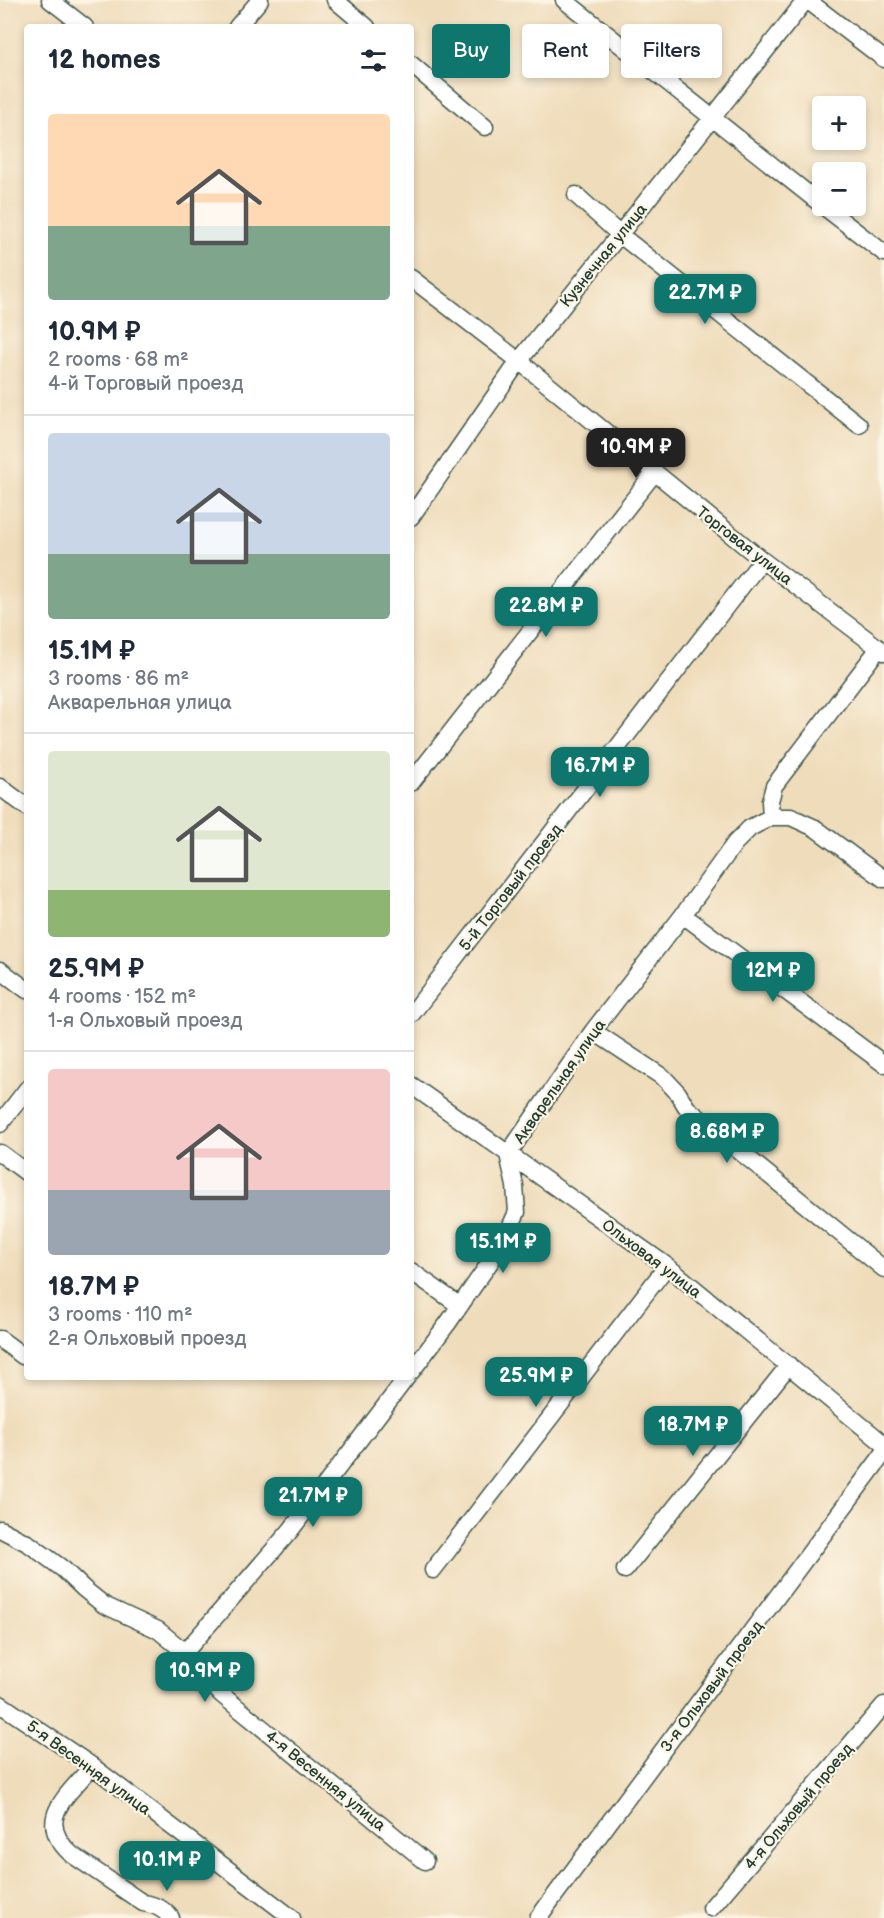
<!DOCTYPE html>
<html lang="en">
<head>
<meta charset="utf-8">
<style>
  body { margin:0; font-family:"Balsamiq Sans",sans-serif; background:#f6f6f7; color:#1f2937; height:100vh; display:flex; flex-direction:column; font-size:22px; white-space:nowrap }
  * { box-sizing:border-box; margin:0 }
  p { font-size:20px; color:#747a83 }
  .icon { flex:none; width:33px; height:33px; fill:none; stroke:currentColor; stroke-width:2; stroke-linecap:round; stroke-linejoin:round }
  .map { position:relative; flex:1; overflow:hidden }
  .details { position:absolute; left:24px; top:24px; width:390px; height:1356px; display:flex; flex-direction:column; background:#fff; border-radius:6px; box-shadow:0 3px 9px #0003 }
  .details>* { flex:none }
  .banner { position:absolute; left:432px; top:24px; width:362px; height:54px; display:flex; gap:12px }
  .tools { position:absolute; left:812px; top:96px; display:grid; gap:12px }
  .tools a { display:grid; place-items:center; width:54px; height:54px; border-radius:6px; background:#fff; box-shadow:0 3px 9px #0003; font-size:30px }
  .price { position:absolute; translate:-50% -51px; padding:0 14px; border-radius:12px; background:#0f766e; color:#fff; font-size:20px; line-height:39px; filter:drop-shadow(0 2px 3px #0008) }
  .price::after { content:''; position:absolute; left:50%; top:36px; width:18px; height:14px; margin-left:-9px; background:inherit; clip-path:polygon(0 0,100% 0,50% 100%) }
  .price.active { background:#222; color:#fff }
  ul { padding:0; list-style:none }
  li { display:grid; align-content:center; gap:12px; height:318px; padding:0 24px }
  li+li { border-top:2px solid #e0e1e3 }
  li span { display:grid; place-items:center; height:186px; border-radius:6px; color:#555 }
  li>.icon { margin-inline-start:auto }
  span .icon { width:108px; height:108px; fill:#fffc; stroke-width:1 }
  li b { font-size:26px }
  h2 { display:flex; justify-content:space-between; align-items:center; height:72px; padding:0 24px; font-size:26px }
  .tag { padding:0 21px; border-radius:6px; background:#fff; box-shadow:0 3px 9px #0003; font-size:21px; line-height:54px }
  .tag.active { background:#0f766e; color:#fff }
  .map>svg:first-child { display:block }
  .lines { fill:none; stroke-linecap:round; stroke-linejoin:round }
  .street-casing { stroke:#3e5548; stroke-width:19 }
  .street { stroke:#fff; stroke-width:16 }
  .labels { text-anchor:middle; stroke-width:4.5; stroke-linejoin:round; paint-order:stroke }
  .street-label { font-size:16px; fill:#1f3d34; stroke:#fcf5e5 }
</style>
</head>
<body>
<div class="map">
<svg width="884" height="1918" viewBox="0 0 884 1918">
  <rect width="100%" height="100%" fill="#fcf5e5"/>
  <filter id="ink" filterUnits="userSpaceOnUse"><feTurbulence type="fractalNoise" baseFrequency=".0167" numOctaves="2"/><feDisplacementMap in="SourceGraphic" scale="12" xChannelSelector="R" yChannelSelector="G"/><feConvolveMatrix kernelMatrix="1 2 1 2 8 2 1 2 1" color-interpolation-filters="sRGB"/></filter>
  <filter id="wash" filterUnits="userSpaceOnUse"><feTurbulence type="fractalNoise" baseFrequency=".008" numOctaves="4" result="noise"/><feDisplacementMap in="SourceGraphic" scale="24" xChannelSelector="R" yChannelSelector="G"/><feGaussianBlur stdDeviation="1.35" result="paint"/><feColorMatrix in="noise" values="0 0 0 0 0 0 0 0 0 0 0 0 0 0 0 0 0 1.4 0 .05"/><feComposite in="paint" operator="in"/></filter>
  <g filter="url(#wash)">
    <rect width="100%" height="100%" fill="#efdcba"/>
  </g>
  <g filter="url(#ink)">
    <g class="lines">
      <g class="street-casing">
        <path id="street" d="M50,0l35,27
          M335,0l32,27
          M564,0l258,205
          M807,0l77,59
          M237,27l23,-27
          M411,64l74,63
          M576,195l43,39 240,191
          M823,206l61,47
          M411,278l108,83 243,199 122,92
          M411,517l108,-156 287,-361
          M411,783l244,-311
          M0,787l27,20
          M771,817l-1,-16 4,-15 105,-138
          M683,915l201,149
          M0,970l27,20
          M411,1015l351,-455
          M593,1031l71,47 14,15 9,15 18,15 179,146
          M411,1085l256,181 217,178
          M0,1124l27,-35
          M0,1153l27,20
          M411,1271l49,35
          M0,1339l23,17
          M411,1372l37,-49 54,-78 15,-33 -2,-26 -7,-32 85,-123 90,-116 52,-72 15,-15 21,-11h20l24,11 69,51
          M0,1529l29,15 34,25 21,20 20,16 54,25 27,22 13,19 24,24 203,166
          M433,1570l234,-304
          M625,1570l164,-205
          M185,1652l105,-121 117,-154
          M0,1704l92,62 200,152
          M92,1766c-24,30 -59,53 -21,88l72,49c12,2 20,5 28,15
          M711,1908l173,-203
          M538,1918l346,-465"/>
      </g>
      <use href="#street" class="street"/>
    </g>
  </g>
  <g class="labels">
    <g class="street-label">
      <text transform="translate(603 255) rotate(-51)" y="6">Кузнечная улица</text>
      <text transform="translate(745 545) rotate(38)" y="6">Торговая улица</text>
      <text transform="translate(510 887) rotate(-52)" y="6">5-й Торговый проезд</text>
      <text transform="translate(559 1081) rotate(-55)" y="6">Акварельная улица</text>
      <text transform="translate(652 1258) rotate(37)" y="6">Ольховая улица</text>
      <text transform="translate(711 1686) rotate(-53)" y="6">3-я Ольховый проезд</text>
      <text transform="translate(89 1767) rotate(36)" y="6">5-я Весенняя улица</text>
      <text transform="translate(326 1780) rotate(39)" y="6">4-я Весенняя улица</text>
      <text transform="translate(798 1806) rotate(-50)" y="6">4-я Ольховый проезд</text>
    </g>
  </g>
</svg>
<div class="tools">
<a>+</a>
<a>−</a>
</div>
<b class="price" style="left:705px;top:325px">22.7M ₽</b>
<b class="price active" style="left:636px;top:479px">10.9M ₽</b>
<b class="price" style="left:546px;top:638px">22.8M ₽</b>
<b class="price" style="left:600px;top:798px">16.7M ₽</b>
<b class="price" style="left:773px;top:1003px">12M ₽</b>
<b class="price" style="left:727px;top:1164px">8.68M ₽</b>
<b class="price" style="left:503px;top:1274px">15.1M ₽</b>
<b class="price" style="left:536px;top:1408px">25.9M ₽</b>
<b class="price" style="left:693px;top:1457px">18.7M ₽</b>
<b class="price" style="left:313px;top:1528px">21.7M ₽</b>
<b class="price" style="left:205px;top:1703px">10.9M ₽</b>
<b class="price" style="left:167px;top:1892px">10.1M ₽</b>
<div class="banner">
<a class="tag active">Buy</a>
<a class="tag">Rent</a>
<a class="tag">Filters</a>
</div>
<section class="details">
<h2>12 homes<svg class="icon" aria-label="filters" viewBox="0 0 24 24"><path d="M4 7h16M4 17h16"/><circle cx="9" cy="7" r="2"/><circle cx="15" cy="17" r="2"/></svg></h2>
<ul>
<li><span style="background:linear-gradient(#ffd9b3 60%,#7fa58c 0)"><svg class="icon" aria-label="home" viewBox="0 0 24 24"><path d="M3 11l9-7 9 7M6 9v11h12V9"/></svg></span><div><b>10.9M ₽</b><p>2 rooms · 68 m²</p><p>4-й Торговый проезд</p></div></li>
<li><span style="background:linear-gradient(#c9d6e8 65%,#7fa58c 0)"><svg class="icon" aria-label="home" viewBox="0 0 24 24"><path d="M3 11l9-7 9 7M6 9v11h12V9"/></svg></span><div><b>15.1M ₽</b><p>3 rooms · 86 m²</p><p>Акварельная улица</p></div></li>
<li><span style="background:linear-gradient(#dfe7d0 75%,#8fb573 0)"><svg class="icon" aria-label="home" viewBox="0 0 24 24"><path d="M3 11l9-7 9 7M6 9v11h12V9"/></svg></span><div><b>25.9M ₽</b><p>4 rooms · 152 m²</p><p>1-я Ольховый проезд</p></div></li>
<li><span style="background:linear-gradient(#f6c9c9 65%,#9aa5b1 0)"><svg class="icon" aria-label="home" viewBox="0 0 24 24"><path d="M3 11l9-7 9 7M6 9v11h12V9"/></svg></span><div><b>18.7M ₽</b><p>3 rooms · 110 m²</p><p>2-я Ольховый проезд</p></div></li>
</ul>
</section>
</div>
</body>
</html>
